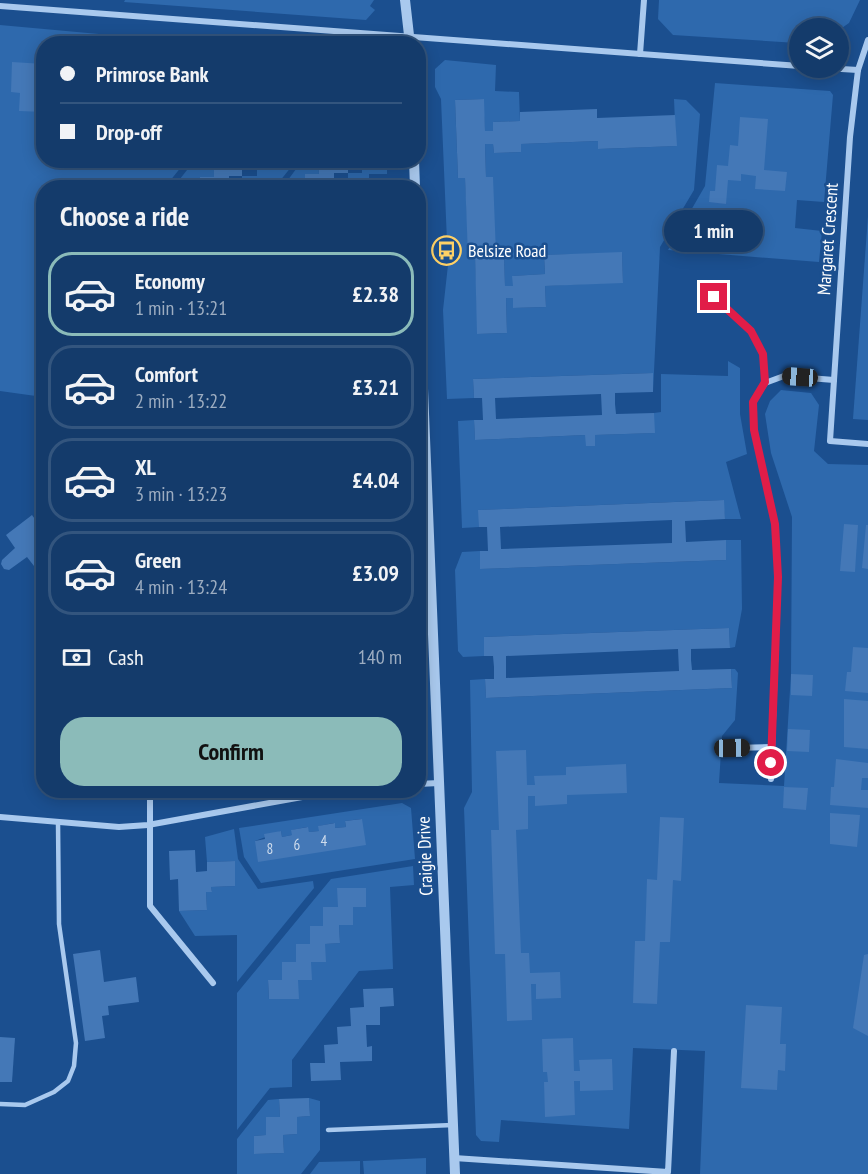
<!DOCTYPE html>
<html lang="en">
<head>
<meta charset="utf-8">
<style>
  :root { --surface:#143b6b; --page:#214673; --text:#f1f3f6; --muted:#9dadc1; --line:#33557e; --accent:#8bbbb9 }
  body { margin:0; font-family:"PT Sans Narrow",sans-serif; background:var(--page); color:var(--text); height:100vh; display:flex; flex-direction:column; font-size:22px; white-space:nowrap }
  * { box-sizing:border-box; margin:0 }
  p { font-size:20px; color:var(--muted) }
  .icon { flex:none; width:33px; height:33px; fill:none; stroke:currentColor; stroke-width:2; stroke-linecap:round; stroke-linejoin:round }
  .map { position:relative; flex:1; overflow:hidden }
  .sheet { position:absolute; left:36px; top:180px; width:390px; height:618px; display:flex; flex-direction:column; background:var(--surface); border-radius:24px; box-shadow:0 3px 15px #0003,0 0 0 2px var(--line) }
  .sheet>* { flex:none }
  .hud { position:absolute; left:36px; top:36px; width:390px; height:132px; border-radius:24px; box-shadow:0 3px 15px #0003,0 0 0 2px var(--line); display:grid; align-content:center; height:132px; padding:0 24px; background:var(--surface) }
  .buttons { position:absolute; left:789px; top:18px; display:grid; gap:12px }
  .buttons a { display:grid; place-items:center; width:60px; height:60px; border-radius:50%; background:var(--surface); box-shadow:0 3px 15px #0003,0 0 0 2px var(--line); font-size:30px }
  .end { position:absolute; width:27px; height:27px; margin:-14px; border:8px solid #e11d48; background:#fff; box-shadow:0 0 0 3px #fff }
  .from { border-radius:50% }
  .bubble { position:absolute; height:42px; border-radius:21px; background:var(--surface); box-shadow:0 3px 15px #0003,0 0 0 2px var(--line); font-size:20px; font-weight:800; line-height:42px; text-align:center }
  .car { position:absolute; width:18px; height:36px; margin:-18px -9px; border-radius:8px; box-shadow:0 0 4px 2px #0007; background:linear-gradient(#222 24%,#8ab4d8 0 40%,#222 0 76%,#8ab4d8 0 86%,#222 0) }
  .hud b { display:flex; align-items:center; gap:21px; height:57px; font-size:22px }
  .hud b+b { border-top:2px solid var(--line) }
  .hud i { width:15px; height:15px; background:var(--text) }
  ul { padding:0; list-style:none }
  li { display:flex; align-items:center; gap:18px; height:84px; margin:0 12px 9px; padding:0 12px; border:3px solid var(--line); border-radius:24px }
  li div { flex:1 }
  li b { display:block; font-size:22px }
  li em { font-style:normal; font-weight:800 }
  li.on { border-color:var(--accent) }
  li>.icon { width:54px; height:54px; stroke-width:1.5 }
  h2 { padding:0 24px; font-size:27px; line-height:72px }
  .pay { display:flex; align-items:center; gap:15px; height:66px; padding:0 24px; font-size:22px }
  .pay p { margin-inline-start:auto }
  .primary-button { display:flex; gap:12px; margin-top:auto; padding:12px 24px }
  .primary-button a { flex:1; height:69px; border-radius:24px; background:var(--accent); color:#111; font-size:24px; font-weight:800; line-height:69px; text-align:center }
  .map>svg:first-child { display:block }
  .green { fill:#2e69ad; fill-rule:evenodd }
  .building { fill:#4478b7; fill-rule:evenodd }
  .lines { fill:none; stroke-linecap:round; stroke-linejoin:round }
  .service { stroke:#a9c9ee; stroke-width:4.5 }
  .minor { stroke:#a9c9ee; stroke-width:6 }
  .tertiary { stroke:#a9c9ee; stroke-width:10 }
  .route { stroke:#e11d48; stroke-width:8 }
  .labels { text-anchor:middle; stroke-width:5; stroke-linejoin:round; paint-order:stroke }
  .number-label { font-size:15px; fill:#d0dded }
  .street-label { font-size:18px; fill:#fff; stroke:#1b4f8f }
  .poi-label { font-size:18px; fill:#fff; stroke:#1b4f8f; text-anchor:start }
</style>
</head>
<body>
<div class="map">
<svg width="868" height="1174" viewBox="0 0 868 1174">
  <rect width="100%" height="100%" fill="#1b4f8f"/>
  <!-- green -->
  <g class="green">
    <path d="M125 0H374L370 6 375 10 366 20 124 2Z"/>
    <path d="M659 0H860L849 23 839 30 800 28 799 43H797L673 35 658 19Z"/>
    <path d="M0 25 132 37 131 43 44 44V160L186 161 165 187 44 188 43 397 0 391Z"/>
    <path d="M445 60 496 65 495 91 519 92 520 121 493 122V131H485L483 99 455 100 458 178H465L469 256 475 255 478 334 507 333 506 298H513L514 308 546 307 545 286 623 282 622 253 544 255 545 274 513 276V286H505L504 254H496L486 177 485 144H493L494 153 521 152V144L598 141 599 149 676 146 674 99 686 100 700 114 694 190 660 247 653 392 652 373 473 379 474 398 447 399 443 310 448 265 441 99 435 87V69Z"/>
    <path d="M715 83 830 91 833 95 824 202 797 200 795 228 822 231 819 262 668 250 705 186Z"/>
    <path d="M194 161H214V177H200V187L173 188Z"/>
    <path d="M257 161V160L296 161 275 187H242V176H257Z"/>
    <path d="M302 161H318L319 174H305V187L282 188Z"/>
    <path d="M362 161H387V174H369V187H348V173H362Z"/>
    <path d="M868 216V420L853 419Z"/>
    <path d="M728 361 740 368V414L747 454 726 462 741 519H725L723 500 479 510V527L462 528 458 421 474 420 475 440 585 435 595 446V435L654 433V413L661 412V374L728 376Z"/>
    <path d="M781 390 811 393 819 405 814 451 828 464 868 465V1174H700L705 1051 633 1048 629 1129 501 1120 499 1142 481 1141 476 1135 464 808 472 792 470 680 485 679 486 698 732 688 731 669H735L738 673 735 720 722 736 719 783 784 786 791 674 792 517 771 453 765 414 770 401Z"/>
    <path d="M726 540H741L742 609 735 647 730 648 729 628 484 637V656L463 657 458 651 455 570 462 552 480 551 481 569 726 560Z"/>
    <path d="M402 803 411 808 415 859 261 883 244 857 239 828ZM361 819 365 845 255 841 281 831 282 837 292 835V830L307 827 309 832 319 831V826L334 823 335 828 346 827 345 821Z"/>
    <path d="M234 829 238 859 258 889 313 881 314 888 237 982V935L195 936 179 911 207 910 206 892H212L211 887 235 886V861L207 862 205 837Z"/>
    <path d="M413 866 414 885 390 887 393 969 359 971 292 1060V1087L270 1088 237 1130V993L331 879ZM338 888H366V907H353V925H339L340 943 325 944V961L311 962V979L298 980V999H269L268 981 282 980V962H296V944H310V926H323V908L338 907Z"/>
    <path d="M309 1098 320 1101V1150L301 1174H237V1139L268 1100 279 1099 280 1117 266 1118V1135L254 1136 255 1154 284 1153 283 1135 297 1134V1117L310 1116Z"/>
    <path d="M426 1158V1174H364L363 1161Z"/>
    <path d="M360 1161V1174H310L319 1162Z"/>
  </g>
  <!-- building -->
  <g class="building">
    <path d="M12 62 44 64V112L19 111 20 93 11 92Z"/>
    <path d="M484 99 485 131H493V122L520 121V112L597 109V118L675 115 677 146 598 149V141L521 144V152L494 153 493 144H485L486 177H493L496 254H504L505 286H513L512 276 545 274 544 255 622 252 623 283 545 286 546 307 513 308V298H506L507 333 477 334 475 255 468 256 465 178H458L455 100Z"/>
    <path d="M740 117 768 119 764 170 787 172 785 191 755 189 756 176 741 174V181L728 180 726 204 709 202 710 191H715L717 165 728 166 730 145 738 146Z"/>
    <path d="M214 160H242V176H229V188H200V177H214Z"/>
    <path d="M318 160H348V173H334V188H305V174H319Z"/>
    <path d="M653 373V392L615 393V404L616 414 654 413 655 433 595 435V446H586L585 435 475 440 474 420H483L482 398H474L473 379ZM601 394 602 415 496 419 495 398Z"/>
    <path d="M724 500 725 519 685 521 686 542 726 540V560L480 569V551H488L487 527H479L478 510ZM672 520V543L501 549 500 527Z"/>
    <path d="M32 515 42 529 38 532 44 539V559L34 566 27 557 9 570 4 569 1 564 2 560 15 548 6 535Z"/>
    <path d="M844 524 858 525 855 572 840 571Z"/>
    <path d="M866 525H868V569L862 568Z"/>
    <path d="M729 628 730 648 691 649V660L692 670 731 669 732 688 486 698 485 679H494V667L493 656H484V637ZM678 649 679 671 506 678V656Z"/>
    <path d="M853 647 868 648V693L845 691 847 672H851Z"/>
    <path d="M791 674 813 675 812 696 791 695Z"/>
    <path d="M844 699 868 701V749L844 747Z"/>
    <path d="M788 729 810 730 809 752 787 751Z"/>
    <path d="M526 750 527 785H535L534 776 566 775V767L626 764 627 793 567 795V804L535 806V796H528V829L516 830 521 953H529L530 973 560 972 561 998 536 999V984H531L532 1020 507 1021 505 954H495L491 830H499L496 751Z"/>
    <path d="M836 759 868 763V778H862L861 790H868V808L830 805 831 787H834Z"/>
    <path d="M784 787 808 788 806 810 783 808Z"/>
    <path d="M830 813 860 815 857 847 830 844Z"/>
    <path d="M660 817 684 818 681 881 673 880 670 942H660L657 1004 633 1003 635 941H645L647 879 657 880Z"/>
    <path d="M362 819 366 845 258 862 255 841 265 839 264 834 281 831 282 837 292 835 291 830 308 827 309 832 319 831 318 826 335 823V828L346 827 345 821Z"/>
    <path d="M195 850 196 872 207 871V862L235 861V886L211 887 212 892H206L207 910 179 911 178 879 170 880 169 851Z"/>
    <path d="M337 888H366V907H353V925H339L340 943 325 944 326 962H311L312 980H298L299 999H269L268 980H282V962H296V944H310V926H323V907H338Z"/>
    <path d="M100 950 104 982 136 977 139 1002 108 1006 109 1015 102 1016 105 1038 85 1041 73 954Z"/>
    <path d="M868 954V1036L853 1028 864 955Z"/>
    <path d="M393 988 394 1006 380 1007V1025H366L367 1047 372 1046V1061L340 1062 341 1080 311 1081 310 1063H325L324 1045 338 1044 337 1027 351 1026 350 1008 364 1007 363 989Z"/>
    <path d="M746 1005 782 1007 780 1044H786L785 1071 778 1070 777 1090 741 1088Z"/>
    <path d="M0 1037 15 1038 12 1082H0Z"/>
    <path d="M573 1038 574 1071H580L579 1060 612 1059 613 1090 580 1091V1081H574L575 1115 545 1117 544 1082H548L547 1072H543L542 1039Z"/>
    <path d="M309 1098 310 1116 297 1117V1134L283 1135 284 1153 254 1154V1136L266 1135V1117H280L279 1099Z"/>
  </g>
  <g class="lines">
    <!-- service -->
    <g class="service">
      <path d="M713 297 751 331 763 354 765 383"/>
      <path d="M0 1104 25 1105 54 1092 68 1081 74 1066 76 1043 59 924 58 822"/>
      <path d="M328 1130 453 1125"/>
    </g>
    <!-- minor -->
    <g class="minor">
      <path d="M0 6 800 66"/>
      <path d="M868 40 858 70 850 137 830 441 868 444"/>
      <path d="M640 54 644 0"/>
      <path d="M825 68 858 70"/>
      <path d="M732 748 771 747"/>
      <path d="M771 779 778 577 775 524 754 430 753 402 765 383 784 376 834 380"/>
      <path d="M418 784 439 783"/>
      <path d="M150 790V906L213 983"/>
      <path d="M0 817 119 827 148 825 341 790"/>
      <path d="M454 1158 668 1172 674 1051"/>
    </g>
    <!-- tertiary -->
    <g class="tertiary">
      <path d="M405 0 410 44"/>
      <path d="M414 160 415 188"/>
      <path d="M418 266 455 1174"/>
    </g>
  </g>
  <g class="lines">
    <!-- route -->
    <path class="route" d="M714 297 751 331 763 354 765 382 753 402 754 430 775 524 778 577 771 763"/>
  </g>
  <!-- icons -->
  <defs>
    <symbol id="bus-ring" viewBox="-11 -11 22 22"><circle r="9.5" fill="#1b4f8f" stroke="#ffd166" stroke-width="1.5"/><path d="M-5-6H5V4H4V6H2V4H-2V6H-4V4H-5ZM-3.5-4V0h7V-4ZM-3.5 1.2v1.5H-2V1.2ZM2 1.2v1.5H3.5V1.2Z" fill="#ffd166"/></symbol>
  </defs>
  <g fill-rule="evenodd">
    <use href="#bus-ring" x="430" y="234" width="33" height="33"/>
  </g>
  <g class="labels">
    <!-- number labels -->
    <g class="number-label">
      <text x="324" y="846">4</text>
      <text x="297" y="850">6</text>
      <text x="270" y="854">8</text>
    </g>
    <!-- street labels -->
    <g class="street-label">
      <text transform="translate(828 239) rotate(-86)" y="6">Margaret Crescent</text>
      <text transform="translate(425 856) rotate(-92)" y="6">Craigie Drive</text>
    </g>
    <!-- poi labels -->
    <g class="poi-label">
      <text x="468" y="257">Belsize Road</text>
    </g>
  </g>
</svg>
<div class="buttons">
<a><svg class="icon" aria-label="layers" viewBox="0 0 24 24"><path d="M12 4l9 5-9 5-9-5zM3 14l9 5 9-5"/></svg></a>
</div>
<i class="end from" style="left:771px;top:763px"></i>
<i class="end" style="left:714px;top:297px"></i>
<div class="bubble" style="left:664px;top:210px;width:99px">1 min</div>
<i class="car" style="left:800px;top:377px;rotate:274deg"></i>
<i class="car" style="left:732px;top:748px;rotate:89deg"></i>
<div class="hud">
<b><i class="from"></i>Primrose Bank</b>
<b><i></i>Drop-off</b>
</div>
<section class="sheet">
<h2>Choose a ride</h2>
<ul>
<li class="on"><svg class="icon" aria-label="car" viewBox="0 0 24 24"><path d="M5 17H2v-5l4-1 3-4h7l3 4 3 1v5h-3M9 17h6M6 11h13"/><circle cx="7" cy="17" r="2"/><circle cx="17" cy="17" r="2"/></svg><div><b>Economy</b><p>1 min · 13:21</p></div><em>£2.38</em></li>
<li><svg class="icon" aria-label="car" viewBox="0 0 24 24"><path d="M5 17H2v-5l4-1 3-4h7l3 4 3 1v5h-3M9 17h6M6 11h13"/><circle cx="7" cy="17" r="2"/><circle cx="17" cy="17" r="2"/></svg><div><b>Comfort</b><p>2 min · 13:22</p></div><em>£3.21</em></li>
<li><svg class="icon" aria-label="car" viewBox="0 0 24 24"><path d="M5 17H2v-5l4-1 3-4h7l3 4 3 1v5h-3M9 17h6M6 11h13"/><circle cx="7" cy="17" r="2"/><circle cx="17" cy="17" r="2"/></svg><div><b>XL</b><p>3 min · 13:23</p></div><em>£4.04</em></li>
<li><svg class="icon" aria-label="car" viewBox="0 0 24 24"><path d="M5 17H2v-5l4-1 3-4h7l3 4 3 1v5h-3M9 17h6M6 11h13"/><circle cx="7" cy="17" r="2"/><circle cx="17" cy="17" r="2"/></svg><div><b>Green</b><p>4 min · 13:24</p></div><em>£3.09</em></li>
</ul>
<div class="pay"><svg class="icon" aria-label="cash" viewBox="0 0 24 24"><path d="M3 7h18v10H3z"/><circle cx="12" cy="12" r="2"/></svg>Cash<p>140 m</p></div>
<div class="primary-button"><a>Confirm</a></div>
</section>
</div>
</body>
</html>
